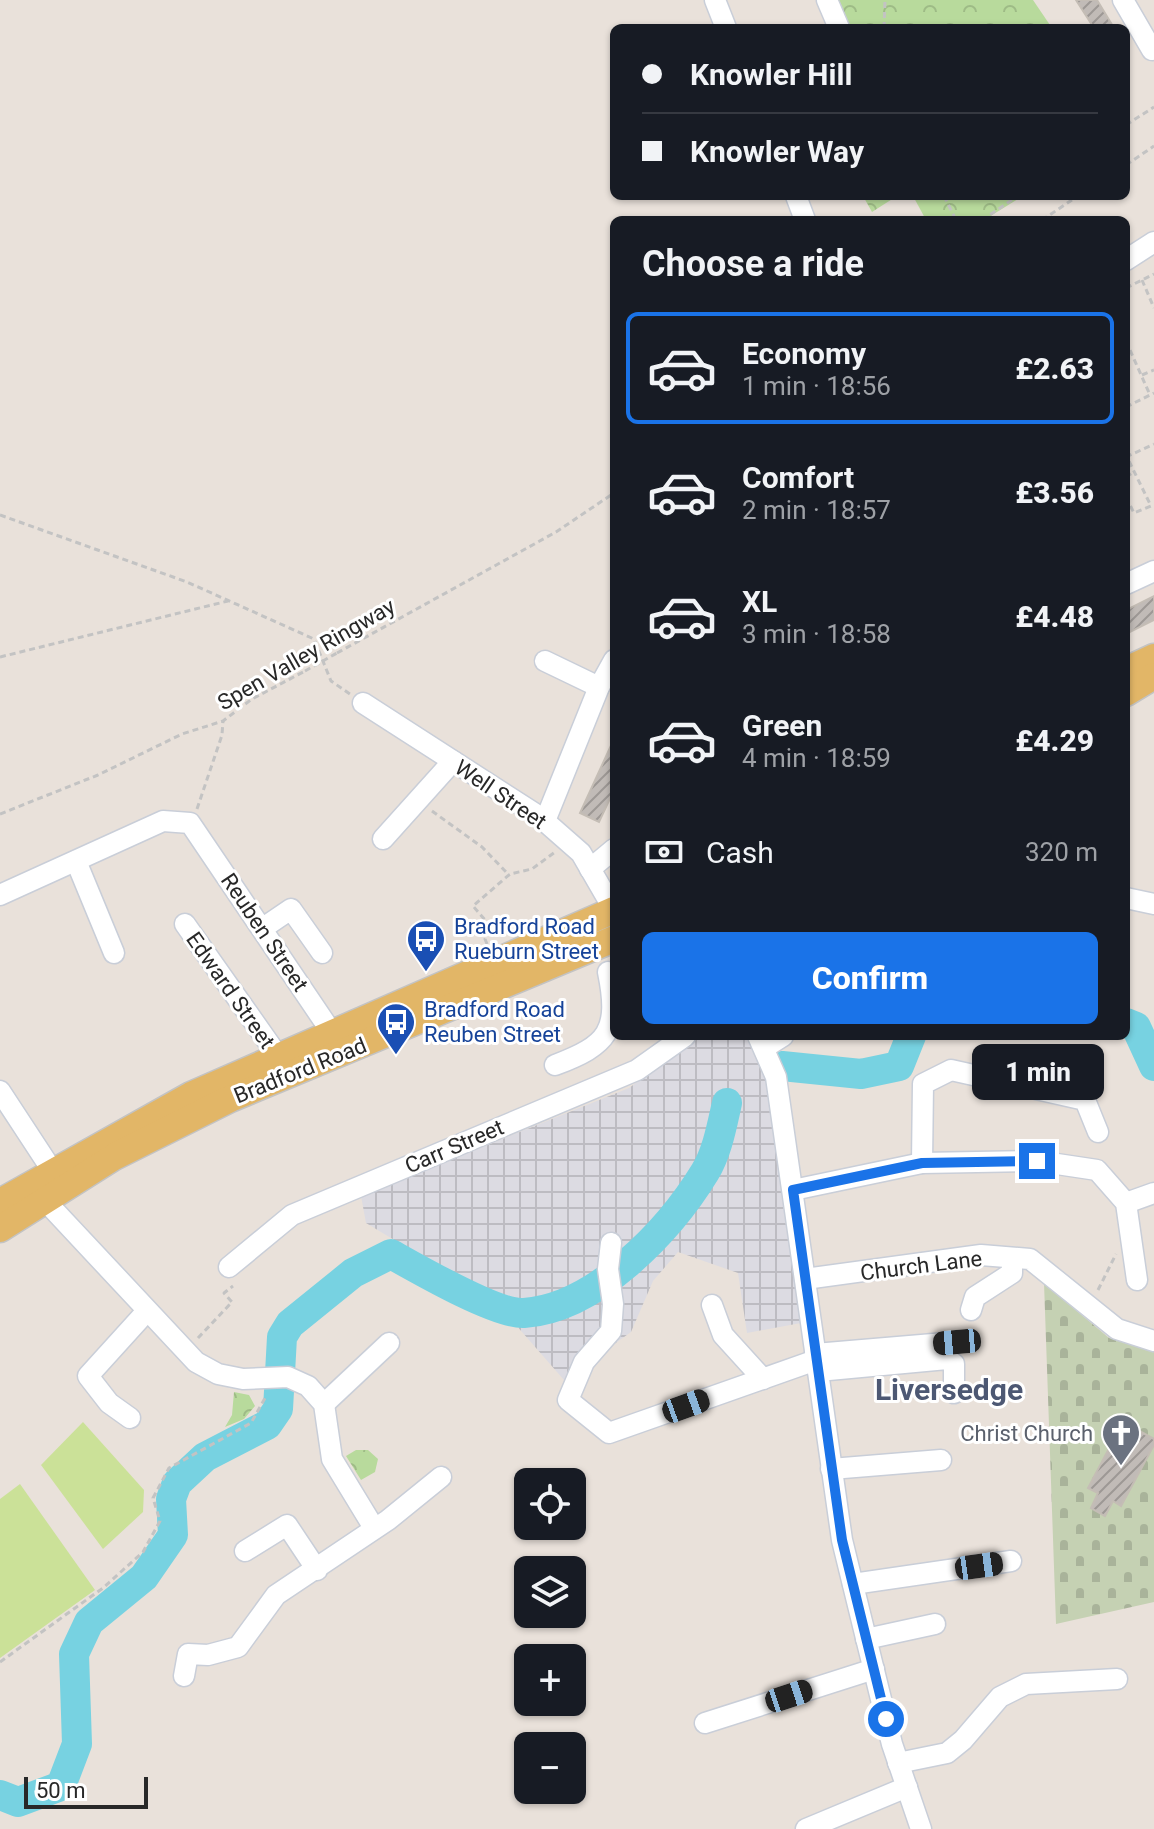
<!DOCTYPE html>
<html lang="en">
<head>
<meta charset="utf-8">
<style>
  :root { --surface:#171b24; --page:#242831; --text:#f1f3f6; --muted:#9ea1a6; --line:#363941; --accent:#1a73e8 }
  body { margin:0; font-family:Roboto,sans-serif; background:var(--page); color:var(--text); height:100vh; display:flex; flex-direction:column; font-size:30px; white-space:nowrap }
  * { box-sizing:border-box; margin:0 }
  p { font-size:26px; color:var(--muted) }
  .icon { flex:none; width:44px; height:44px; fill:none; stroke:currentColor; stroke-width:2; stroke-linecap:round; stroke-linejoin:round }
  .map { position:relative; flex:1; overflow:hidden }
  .sheet { position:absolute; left:610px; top:216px; width:520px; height:824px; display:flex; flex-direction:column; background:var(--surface); border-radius:12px; box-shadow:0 2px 6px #0004 }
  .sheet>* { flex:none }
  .guide { position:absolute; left:610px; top:24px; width:520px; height:176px; border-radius:12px; box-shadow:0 2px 6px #0004; display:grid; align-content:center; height:176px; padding:0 32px; background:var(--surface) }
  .controls { position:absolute; left:514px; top:1468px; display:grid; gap:16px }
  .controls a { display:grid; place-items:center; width:72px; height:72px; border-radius:12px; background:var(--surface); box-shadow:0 2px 6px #0004; font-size:40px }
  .scale { position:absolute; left:24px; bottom:20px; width:124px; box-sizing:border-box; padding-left:8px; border:4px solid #282828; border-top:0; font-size:22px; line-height:28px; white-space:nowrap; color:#282828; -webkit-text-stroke:6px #fff; paint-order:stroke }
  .end { position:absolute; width:36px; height:36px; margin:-18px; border:10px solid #1a73e8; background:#fff; box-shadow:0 0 0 4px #fff }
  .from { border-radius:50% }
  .bubble { position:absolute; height:56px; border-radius:12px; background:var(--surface); box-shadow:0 2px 6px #0004; font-size:26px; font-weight:800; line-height:56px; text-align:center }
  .car { position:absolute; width:24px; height:48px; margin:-24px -12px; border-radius:10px; box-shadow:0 0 6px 2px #0007; background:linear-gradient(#222 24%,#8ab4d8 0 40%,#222 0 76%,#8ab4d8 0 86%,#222 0) }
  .guide b { display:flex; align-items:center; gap:28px; height:76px; font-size:30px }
  .guide b+b { border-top:2px solid var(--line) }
  .guide i { width:20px; height:20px; background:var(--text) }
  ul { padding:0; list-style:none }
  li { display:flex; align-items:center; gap:24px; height:112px; margin:0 16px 12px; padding:0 16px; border:4px solid transparent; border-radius:12px }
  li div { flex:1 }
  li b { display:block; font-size:30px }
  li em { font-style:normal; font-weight:800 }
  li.on { border-color:var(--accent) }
  li>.icon { width:72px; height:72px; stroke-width:1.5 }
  h2 { padding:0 32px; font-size:36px; line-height:96px }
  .pay { display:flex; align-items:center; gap:20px; height:88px; padding:0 32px; font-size:30px }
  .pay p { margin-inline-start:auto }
  .primary-button { display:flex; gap:16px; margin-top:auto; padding:16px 32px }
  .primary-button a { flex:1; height:92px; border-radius:12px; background:var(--accent); color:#fff; font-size:32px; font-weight:800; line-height:92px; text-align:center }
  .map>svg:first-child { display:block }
  .industrial { fill:url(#industrial-grid) }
  .cemetery { fill:url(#cemetery-stones) }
  .park { fill:url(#park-crowns) }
  .pitch { fill:#cbe198 }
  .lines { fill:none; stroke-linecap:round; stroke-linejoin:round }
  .river { stroke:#77d2e1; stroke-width:30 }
  .building { fill:url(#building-hatch); stroke:#c4bdb5; stroke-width:2 }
  .minor-casing { stroke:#c9ced8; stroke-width:23 }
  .major-casing { stroke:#c3c3c3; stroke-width:29 }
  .path { stroke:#c3c3c3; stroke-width:3; stroke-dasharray:6 4; stroke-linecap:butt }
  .minor { stroke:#fff; stroke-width:20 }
  .major { stroke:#e2b667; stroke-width:26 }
  .path-bridge { stroke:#c3c3c3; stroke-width:3; stroke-dasharray:6 4; stroke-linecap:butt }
  .route { stroke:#1a73e8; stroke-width:10 }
  .labels { text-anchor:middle; stroke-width:6; stroke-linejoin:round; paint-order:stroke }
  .street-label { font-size:22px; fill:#282828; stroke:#fff }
  .transit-label { font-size:22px; fill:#164399; stroke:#fff; text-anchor:start }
  .worship-label { font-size:22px; fill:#5b616d; stroke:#fff; text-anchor:end }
  .district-label { font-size:30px; font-weight:bold; fill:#4d5873; stroke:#fff }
</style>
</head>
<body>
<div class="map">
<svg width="1154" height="1829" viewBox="0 0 1154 1829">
  <defs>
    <pattern id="industrial-grid" width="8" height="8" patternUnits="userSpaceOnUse" patternTransform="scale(2)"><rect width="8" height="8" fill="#dcdbe2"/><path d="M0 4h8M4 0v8" fill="none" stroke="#bdbcc2"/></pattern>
    <pattern id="cemetery-stones" width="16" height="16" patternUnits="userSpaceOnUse" patternTransform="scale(2)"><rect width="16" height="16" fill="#c5d1b3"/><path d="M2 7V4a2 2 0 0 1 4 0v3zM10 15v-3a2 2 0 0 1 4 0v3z" fill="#a9b39a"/></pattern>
    <pattern id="park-crowns" width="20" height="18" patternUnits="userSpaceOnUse" patternTransform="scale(2)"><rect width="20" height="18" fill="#b8da9c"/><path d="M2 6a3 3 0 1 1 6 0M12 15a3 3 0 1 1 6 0" fill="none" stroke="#9ebb86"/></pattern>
    <pattern id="building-hatch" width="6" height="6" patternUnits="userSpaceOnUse" patternTransform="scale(2)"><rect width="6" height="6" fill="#c1bbb7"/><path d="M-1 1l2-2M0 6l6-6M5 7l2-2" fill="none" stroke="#9d9895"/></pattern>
  </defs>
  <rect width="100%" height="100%" fill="#e9e1da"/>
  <!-- industrial -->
  <path class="industrial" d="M700 1036H747L771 1089 781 1192 801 1323 747 1333 738 1273 678 1252 653 1281 631 1332 564 1380 515 1324 479 1291 366 1223 361 1196 629 1088Z"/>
  <!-- cemetery -->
  <path class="cemetery" d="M1044 1283 1109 1338 1154 1349V1602L1056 1624Z"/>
  <!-- park -->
  <g class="park">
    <path d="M833 0H1033L1052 28H844Z"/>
    <path d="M863 196H897L872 212Z"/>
    <path d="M913 196H1023L984 220H926Z"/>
    <path d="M234 1392 249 1395 255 1406 244 1419 225 1427 232 1415Z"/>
    <path d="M356 1450H368L378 1459 375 1472 361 1480 346 1456Z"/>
  </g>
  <!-- pitch -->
  <g class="pitch">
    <path d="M83 1422 144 1490 143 1512 103 1549 41 1465Z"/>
    <path d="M20 1484 95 1590 0 1658V1499Z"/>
  </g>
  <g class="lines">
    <!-- river -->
    <g class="river">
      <path d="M1126 1023 1136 1027 1154 1066"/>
      <path d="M782 1066 861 1074 899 1066 911 1036"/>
      <path d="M0 1795 18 1802 61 1786 77 1744 74 1654 89 1622 144 1577 173 1535 171 1499 177 1483 205 1457 267 1425 278 1409 282 1337 290 1324 353 1273 391 1254C416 1268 497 1315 524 1313 596 1308 669 1231 705 1172 717 1153 722 1125 727 1103"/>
    </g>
  </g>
  <!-- building -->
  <g class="building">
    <path d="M1076 0H1097L1114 28H1094Z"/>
    <path d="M1154 596V620L1126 634V610Z"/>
    <path d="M614 739V790L599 822 580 813Z"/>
    <path d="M1123 1422 1154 1439V1445L1121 1506 1113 1501 1105 1516 1091 1508 1098 1493 1088 1488Z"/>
  </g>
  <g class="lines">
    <defs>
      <g id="minor">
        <path d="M715 0 726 28"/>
        <path d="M827 0 839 28"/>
        <path d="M1123 0 1152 50"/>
        <path d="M796 196 805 220"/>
        <path d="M1126 260 1154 242"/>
        <path d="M1126 584 1154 571"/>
        <path d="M545 661 599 687"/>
        <path d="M363 703 540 817 581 853 614 910"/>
        <path d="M545 821 599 687 614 660"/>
        <path d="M383 839 453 761"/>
        <path d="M76 861 114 953"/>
        <path d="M590 869 614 849"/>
        <path d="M0 895 163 821 190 823 332 1033"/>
        <path d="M1126 898 1154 904"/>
        <path d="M185 924 278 1056"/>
        <path d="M263 928 291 909 322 953"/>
        <path d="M758 1036 776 1077 842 1540 892 1744 921 1829"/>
        <path d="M764 1048 783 1036"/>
        <path d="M555 1065C608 1045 620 1031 608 972"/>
        <path d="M0 1091 59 1181"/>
        <path d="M922 1163 923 1084 951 1070 1085 1100 1098 1132"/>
        <path d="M793 1190 922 1163 1037 1161 1097 1170 1126 1203 1137 1280"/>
        <path d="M37 1192 196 1362 218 1374 243 1379 288 1377 308 1386 324 1404 332 1459 374 1528"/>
        <path d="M1126 1203 1154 1193"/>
        <path d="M611 1243 608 1269 613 1304 611 1331 584 1362 568 1400 609 1433 816 1360"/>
        <path d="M229 1267 292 1215 637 1070 685 1036"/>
        <path d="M805 1279 981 1255 1030 1259 1117 1329 1154 1341"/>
        <path d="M712 1305 723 1335 763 1379"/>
        <path d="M971 1310 975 1297 1012 1273V1258"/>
        <path d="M815 1354 957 1342"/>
        <path d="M818 1371 947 1359 954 1364V1393"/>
        <path d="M324 1404 389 1343"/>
        <path d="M130 1418 109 1403 88 1376 146 1312"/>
        <path d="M831 1469 941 1460"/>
        <path d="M245 1551 287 1525 317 1570"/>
        <path d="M853 1584 1011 1561"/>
        <path d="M866 1639 935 1624"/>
        <path d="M184 1676 188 1654 208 1655 238 1647 276 1595 388 1520 441 1477"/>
        <path d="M705 1723 874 1669"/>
        <path d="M898 1763 947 1753 963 1740 1000 1697 1026 1684 1117 1679"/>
        <path d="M806 1829 907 1787"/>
      </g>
      <g id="major">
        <path d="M1126 670 1154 657"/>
        <path d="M1126 693 1154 676"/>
        <path d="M0 1202 191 1095 614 910"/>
        <path d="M0 1229 114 1157 230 1099 614 939"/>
      </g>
    </defs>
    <!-- minor casing -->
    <use href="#minor" class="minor-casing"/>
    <!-- major casing -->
    <use href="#major" class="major-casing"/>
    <!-- path -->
    <g class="path">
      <path d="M884 28 885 0"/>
      <path d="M1126 125 1154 107"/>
      <path d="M1126 165 1154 146"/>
      <path d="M944 196 956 220"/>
      <path d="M982 220 1018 196"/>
      <path d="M1042 220 1078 196"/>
      <path d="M1142 280 1154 308"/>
      <path d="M1126 288 1154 274"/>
      <path d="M1126 341 1150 395"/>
      <path d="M1142 375 1154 370"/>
      <path d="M1126 407 1154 393"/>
      <path d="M1126 457 1154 444"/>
      <path d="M1126 477 1134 472"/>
      <path d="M1126 497 1134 513 1151 506 1127 457"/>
      <path d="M0 515 187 582 314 639 331 681 350 694"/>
      <path d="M337 653 556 532 614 493"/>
      <path d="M0 657 228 601"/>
      <path d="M197 809 222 735 223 721"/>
      <path d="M432 811 482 847 509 875"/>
      <path d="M0 814 98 775 182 734 223 721 252 699 305 671"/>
      <path d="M487 944 485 939 492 928 473 906 510 874 532 869 555 852"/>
      <path d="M1098 1290 1116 1254"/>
      <path d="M198 1338 232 1302 224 1293 233 1286"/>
      <path d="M0 1662 103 1588 143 1552 160 1521 153 1498 169 1468 251 1423 265 1398"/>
    </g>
    <!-- minor -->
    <use href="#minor" class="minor"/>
    <!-- major -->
    <use href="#major" class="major"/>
    <!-- path-bridge -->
    <path class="path-bridge" d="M305 671 337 653"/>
  </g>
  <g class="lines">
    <!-- route -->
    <path class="route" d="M886 1719 842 1540 793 1190 922 1163 1037 1161"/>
  </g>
  <!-- icons -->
  <defs>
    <symbol id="bus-pin" viewBox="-11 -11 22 30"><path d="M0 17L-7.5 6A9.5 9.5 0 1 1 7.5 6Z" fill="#1a4fb4" stroke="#fff"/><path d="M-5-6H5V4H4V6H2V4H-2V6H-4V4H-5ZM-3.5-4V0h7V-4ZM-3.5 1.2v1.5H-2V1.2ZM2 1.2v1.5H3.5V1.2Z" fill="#fff"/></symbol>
    <symbol id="church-pin" viewBox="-11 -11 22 30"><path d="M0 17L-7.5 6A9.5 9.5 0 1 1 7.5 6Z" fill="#6b7280" stroke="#fff"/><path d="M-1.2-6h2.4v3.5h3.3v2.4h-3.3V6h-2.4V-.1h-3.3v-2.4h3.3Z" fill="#fff"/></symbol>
  </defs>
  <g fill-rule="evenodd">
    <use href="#bus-pin" x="404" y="917" width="44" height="60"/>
    <use href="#bus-pin" x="374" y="1000" width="44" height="60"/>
    <use href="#church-pin" x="1099" y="1411" width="44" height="60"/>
  </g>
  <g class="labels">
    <!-- street labels -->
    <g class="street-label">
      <text transform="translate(306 654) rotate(-30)" y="8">Spen Valley Ringway</text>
      <text transform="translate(501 794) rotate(34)" y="8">Well Street</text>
      <text transform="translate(265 932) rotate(56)" y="8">Reuben Street</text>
      <text transform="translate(231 990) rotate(55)" y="8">Edward Street</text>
      <text transform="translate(300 1070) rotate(-22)" y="8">Bradford Road</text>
      <text transform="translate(454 1146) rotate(-23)" y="8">Carr Street</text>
      <text transform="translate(921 1265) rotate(-7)" y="8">Church Lane</text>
    </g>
    <!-- transit labels -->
    <g class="transit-label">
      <text x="454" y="934">Bradford Road<tspan x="454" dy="25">Rueburn Street</tspan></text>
      <text x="424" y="1017">Bradford Road<tspan x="424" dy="25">Reuben Street</tspan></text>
    </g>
    <!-- worship labels -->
    <g class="worship-label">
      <text x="1093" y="1441">Christ Church</text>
    </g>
    <!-- district labels -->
    <g class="district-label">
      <text x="949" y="1400">Liversedge</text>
    </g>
  </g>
</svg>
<div class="controls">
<a><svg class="icon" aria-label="locate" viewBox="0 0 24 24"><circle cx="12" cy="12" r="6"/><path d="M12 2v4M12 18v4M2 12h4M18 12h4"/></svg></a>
<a><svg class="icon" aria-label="layers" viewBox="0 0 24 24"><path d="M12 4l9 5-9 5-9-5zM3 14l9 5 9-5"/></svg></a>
<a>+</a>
<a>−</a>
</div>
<div class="scale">50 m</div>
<i class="end from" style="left:886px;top:1719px"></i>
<i class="end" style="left:1037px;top:1161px"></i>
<div class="bubble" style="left:972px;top:1044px;width:132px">1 min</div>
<i class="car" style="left:957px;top:1342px;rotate:265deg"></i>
<i class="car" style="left:686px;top:1406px;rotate:70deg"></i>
<i class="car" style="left:979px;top:1566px;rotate:82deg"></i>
<i class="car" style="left:789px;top:1696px;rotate:72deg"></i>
<div class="guide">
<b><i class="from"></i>Knowler Hill</b>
<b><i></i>Knowler Way</b>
</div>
<section class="sheet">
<h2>Choose a ride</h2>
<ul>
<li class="on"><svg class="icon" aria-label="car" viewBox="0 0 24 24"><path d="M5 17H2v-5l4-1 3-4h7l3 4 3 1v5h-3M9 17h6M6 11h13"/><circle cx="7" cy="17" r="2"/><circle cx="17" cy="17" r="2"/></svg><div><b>Economy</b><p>1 min · 18:56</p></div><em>£2.63</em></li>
<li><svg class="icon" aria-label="car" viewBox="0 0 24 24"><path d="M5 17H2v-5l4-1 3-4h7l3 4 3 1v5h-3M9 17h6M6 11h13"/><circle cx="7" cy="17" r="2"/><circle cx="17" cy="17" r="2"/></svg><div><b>Comfort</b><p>2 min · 18:57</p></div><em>£3.56</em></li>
<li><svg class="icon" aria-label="car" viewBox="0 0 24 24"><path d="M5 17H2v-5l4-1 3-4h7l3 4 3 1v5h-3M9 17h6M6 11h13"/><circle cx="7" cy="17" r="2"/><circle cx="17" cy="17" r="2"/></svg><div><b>XL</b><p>3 min · 18:58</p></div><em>£4.48</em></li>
<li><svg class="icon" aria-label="car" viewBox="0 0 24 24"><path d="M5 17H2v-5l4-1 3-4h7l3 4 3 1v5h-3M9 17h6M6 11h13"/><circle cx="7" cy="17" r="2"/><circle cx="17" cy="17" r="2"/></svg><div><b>Green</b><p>4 min · 18:59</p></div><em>£4.29</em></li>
</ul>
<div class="pay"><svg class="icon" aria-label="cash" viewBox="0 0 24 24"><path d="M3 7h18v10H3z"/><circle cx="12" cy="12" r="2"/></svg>Cash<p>320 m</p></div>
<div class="primary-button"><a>Confirm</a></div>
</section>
</div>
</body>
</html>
